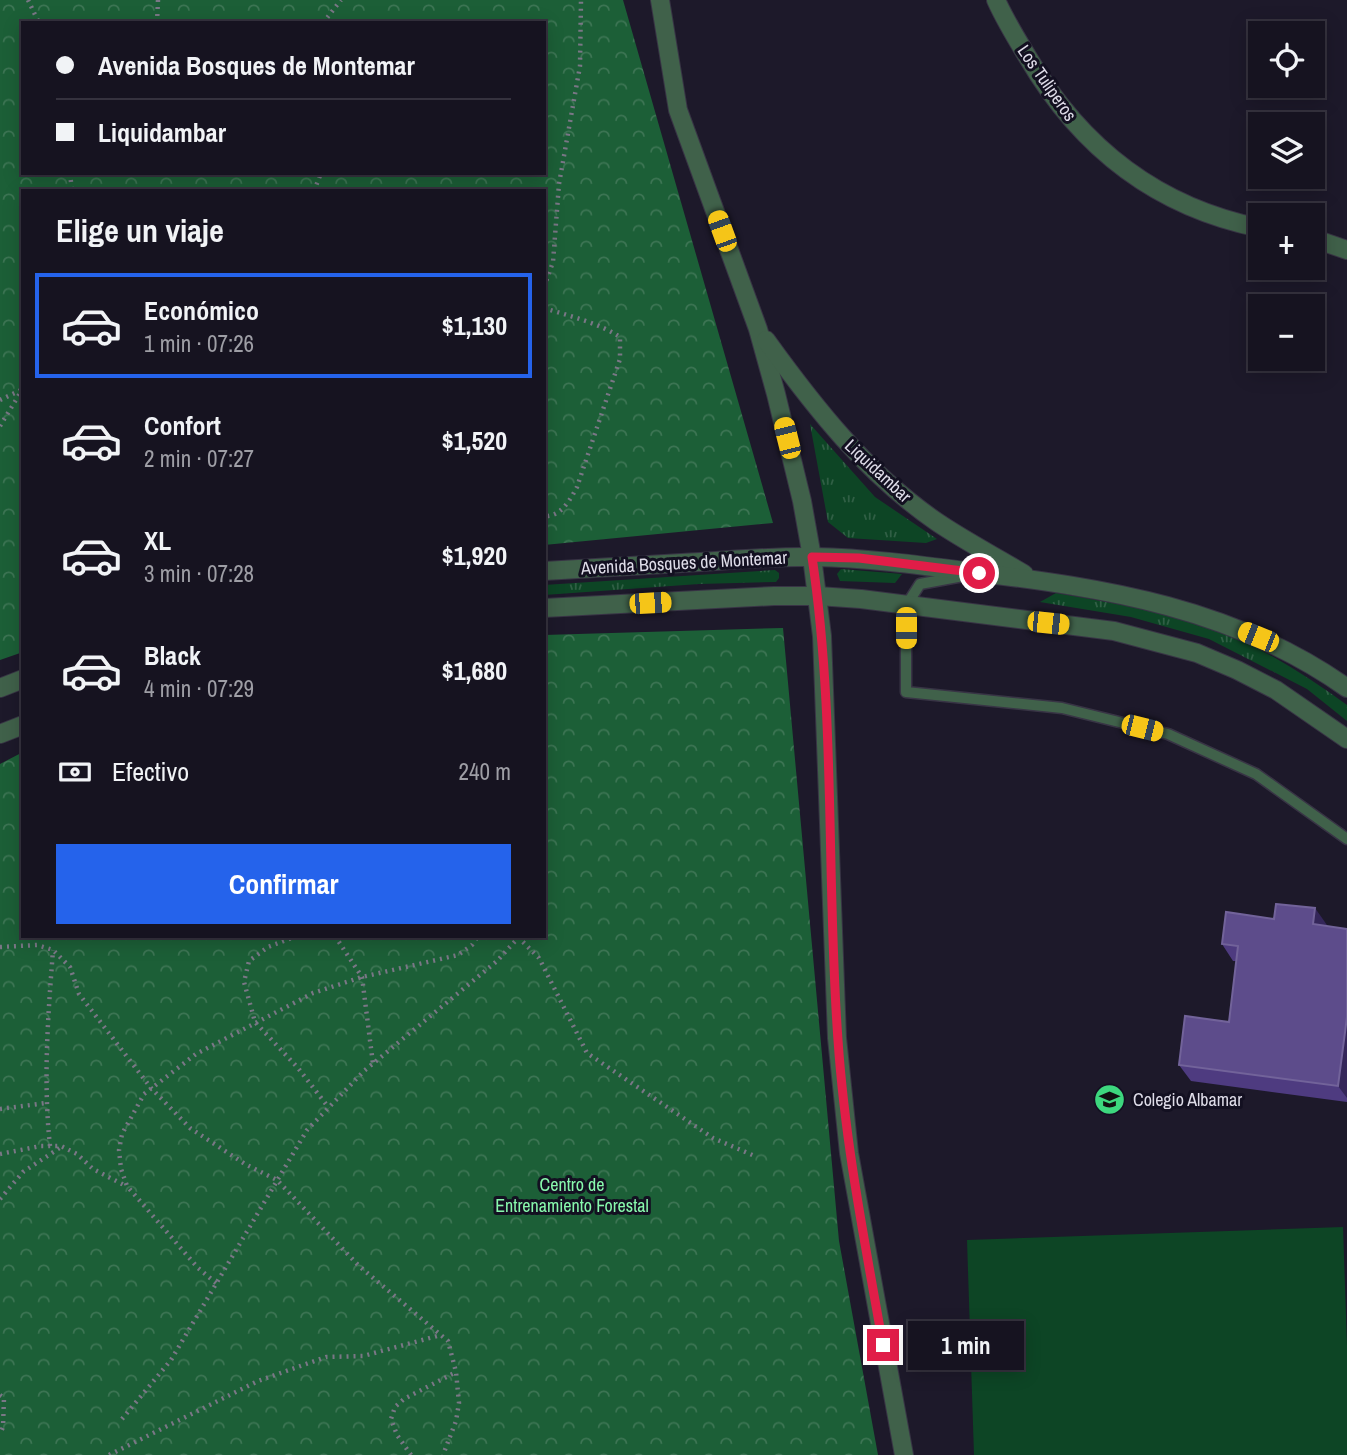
<!DOCTYPE html>
<html lang="es">
<head>
<meta charset="utf-8">
<style>
  :root { --surface:#161320; --page:#23202d; --text:#f1f3f6; --muted:#9e9ea5; --line:#35323e; --accent:#2563eb }
  body { margin:0; font-family:"Archivo Narrow",sans-serif; background:var(--page); color:var(--text); height:100vh; display:flex; flex-direction:column; font-size:26px; white-space:nowrap }
  * { box-sizing:border-box; margin:0 }
  p { font-size:23px; color:var(--muted) }
  .icon { flex:none; width:38px; height:38px; fill:none; stroke:currentColor; stroke-width:2; stroke-linecap:round; stroke-linejoin:round }
  .map { position:relative; flex:1; overflow:hidden }
  .panel { position:absolute; left:21px; top:189px; width:525px; height:749px; display:flex; flex-direction:column; background:var(--surface); border-radius:0px; box-shadow:0 4px 18px #0003,0 0 0 2px var(--line) }
  .panel>* { flex:none }
  .guide { position:absolute; left:21px; top:21px; width:525px; height:154px; border-radius:0px; box-shadow:0 4px 18px #0003,0 0 0 2px var(--line); display:grid; align-content:center; height:154px; padding:0 35px; background:var(--surface) }
  .tools { position:absolute; left:1248px; top:21px; display:grid; gap:14px }
  .tools a { display:grid; place-items:center; width:77px; height:77px; border-radius:0px; background:var(--surface); box-shadow:0 4px 18px #0003,0 0 0 2px var(--line); font-size:35px }
  .end { position:absolute; width:32px; height:32px; margin:-16px; border:9px solid #e11d48; background:#fff; box-shadow:0 0 0 4px #fff }
  .from { border-radius:50% }
  .bubble { position:absolute; height:49px; border-radius:0px; background:var(--surface); box-shadow:0 4px 18px #0003,0 0 0 2px var(--line); font-size:23px; font-weight:700; line-height:49px; text-align:center }
  .car { position:absolute; width:21px; height:42px; margin:-21px -10px; border-radius:9px; box-shadow:0 0 5px 2px #0007; background:linear-gradient(#f5c518 24%,#345 0 40%,#f5c518 0 76%,#345 0 86%,#f5c518 0) }
  .guide b { display:flex; align-items:center; gap:24px; height:66px; font-size:26px }
  .guide b+b { border-top:2px solid var(--line) }
  .guide i { width:18px; height:18px; background:var(--text) }
  ul { padding:0; list-style:none }
  li { display:flex; align-items:center; gap:21px; height:105px; margin:0 14px 10px; padding:0 21px; border:4px solid transparent; border-radius:0px }
  li div { flex:1 }
  li b { display:block; font-size:26px }
  li em { font-style:normal; font-weight:700 }
  li.current { border-color:var(--accent) }
  li>.icon { width:63px; height:63px; stroke-width:1.5 }
  h2 { padding:0 35px; font-size:32px; line-height:84px }
  .pay { display:flex; align-items:center; gap:18px; height:77px; padding:0 35px; font-size:26px }
  .pay p { margin-inline-start:auto }
  .button { display:flex; gap:14px; margin-top:auto; padding:14px 35px }
  .button a { flex:1; height:80px; border-radius:0px; background:var(--accent); color:#fff; font-size:28px; font-weight:700; line-height:80px; text-align:center }
  .map>svg:first-child { display:block }
  .grass { fill:url(#grass-tufts) }
  .forest { fill:url(#forest-crowns); fill-rule:evenodd }
  .pitch { fill:#0d4525 }
  .lines { fill:none; stroke-linecap:round; stroke-linejoin:round }
  .lane-casing { stroke:#383445; stroke-width:13 }
  .street-casing { stroke:#383445; stroke-width:20 }
  .path { stroke:#7a7786; stroke-width:4.5; stroke-dasharray:2 5; stroke-linecap:butt }
  .lane { stroke:#40614a; stroke-width:10 }
  .street { stroke:#40614a; stroke-width:18 }
  .wall { fill:#4e3b80 }
  .shaded-wall { fill:#342659 }
  .building { fill:#5d4c8b; stroke:#72639a; stroke-width:2 }
  .route { stroke:#e11d48; stroke-width:9 }
  .labels { text-anchor:middle; stroke-width:6; stroke-linejoin:round; paint-order:stroke }
  .street-label { font-size:18px; fill:#dedce8; stroke:#131021 }
  .poi-label { font-size:18px; fill:#dedce8; stroke:#131021; text-anchor:start }
  .park-label { font-size:18px; fill:#88f9ad; stroke:#131021 }
</style>
</head>
<body>
<div class="map">
<svg width="1347" height="1455" viewBox="0 0 1347 1455">
  <defs>
    <pattern id="grass-tufts" width="24" height="20" patternUnits="userSpaceOnUse" patternTransform="scale(1.75)"><rect width="24" height="20" fill="#0d4525"/><path d="M3 7l-1-3M5 7V3M7 7l1-3M15 17l-1-3M17 17v-4M19 17l1-3" fill="none" stroke="#305f45"/></pattern>
    <pattern id="forest-crowns" width="20" height="18" patternUnits="userSpaceOnUse" patternTransform="scale(1.75)"><rect width="20" height="18" fill="#1c5f37"/><path d="M2 6a3 3 0 1 1 6 0M12 15a3 3 0 1 1 6 0" fill="none" stroke="#3d7554"/></pattern>
  </defs>
  <rect width="100%" height="100%" fill="#1d192a"/>
  <!-- grass -->
  <g class="grass">
    <path d="M810 424 875 497 937 539 926 543 848 538 828 522Z"/>
    <path d="M841 569 902 574 895 583 840 581 837 574Z"/>
    <path d="M775 570 779 573V578L776 582 699 584 544 595V585Z"/>
    <path d="M1056 593C1107 602 1158 610 1207 626 1254 642 1307 676 1347 705V721L1307 689 1209 639 1131 617 1040 602Z"/>
  </g>
  <!-- forest -->
  <g class="forest">
    <path d="M0 0H623L773 523 544 545V191H23V652L0 660ZM23 23H544V173H23Z"/>
    <path d="M783 628 839 1241 878 1455H0V764L23 752V936H544V635Z"/>
  </g>
  <!-- pitch -->
  <path class="pitch" d="M1343 1227 1347 1345V1455H974L967 1240Z"/>
  <g class="lines">
    <defs>
      <path id="lane" d="M963 576 920 584 906 606V692L1062 708 1168 734 1256 774 1347 839"/>
      <g id="street">
        <path d="M660 0 678 110 758 329 776 394 802 501 812 557 822 636 837 1038 849 1153 904 1455"/>
        <path d="M996 0C1005 20 1016 38 1027 56 1080 147 1156 207 1260 228"/>
        <path d="M1312 238 1347 250"/>
        <path d="M766 340C815 408 867 474 937 522 965 541 996 557 1024 574"/>
        <path d="M544 571C590 568 636 566 682 563 726 561 770 556 814 557 867 558 919 565 972 572 1106 588 1234 608 1347 688"/>
        <path d="M544 608 774 596H818L861 599 1114 631 1197 653 1237 670 1276 690 1347 739"/>
        <path d="M0 688 23 679"/>
        <path d="M0 734 23 725"/>
      </g>
    </defs>
    <!-- lane casing -->
    <use href="#lane" class="lane-casing"/>
    <!-- street casing -->
    <use href="#street" class="street-casing"/>
    <!-- path -->
    <g class="path">
      <path d="M28 0 39 23"/>
      <path d="M157 23 158 0"/>
      <path d="M323 23 341 0"/>
      <path d="M70 173 72 191"/>
      <path d="M314 191 321 173"/>
      <path d="M544 287 553 262 559 184 580 66 581 0"/>
      <path d="M544 308C569 316 599 323 620 337V359L577 487C570 500 561 517 544 516"/>
      <path d="M0 400 21 390"/>
      <path d="M0 426 22 390"/>
      <path d="M297 936 268 947 249 961 244 982 255 1022 298 1068 329 1108"/>
      <path d="M335 936 362 977 373 1064"/>
      <path d="M518 937 539 958 587 1053 713 1138 757 1157"/>
      <path d="M0 947 37 945 53 950 70 967 79 994 151 1088 190 1128 245 1164 277 1180 359 1266 448 1341 456 1372 459 1403 456 1421 443 1455"/>
      <path d="M0 1109 46 1103"/>
      <path d="M50 1146C43 1081 48 1016 53 950"/>
      <path d="M0 1154 41 1146H61L77 1154 93 1169 126 1186"/>
      <path d="M0 1199 23 1172 61 1147"/>
      <path d="M216 1283 198 1268 127 1186 121 1169 119 1150 122 1134 144 1094 196 1054 313 993 362 977 458 955 472 945 478 936"/>
      <path d="M0 1395 4 1398 3 1427 0 1434"/>
      <path d="M122 1419 171 1360 307 1130 364 1071 497 961 518 938"/>
      <path d="M109 1455 258 1381 326 1357 363 1356 441 1335"/>
      <path d="M411 1455 397 1435 391 1419 395 1407 404 1399 456 1372"/>
    </g>
    <!-- lane -->
    <use href="#lane" class="lane"/>
    <!-- street -->
    <use href="#street" class="street"/>
  </g>
  <!-- wall -->
  <path class="wall" d="M1327 925V926L1347 929V1102L1191 1081 1179 1065 1229 1022 1236 961H1233L1222 944Z"/>
  <!-- shaded-wall -->
  <g class="shaded-wall">
    <path d="M1315 908 1327 925 1324 941 1313 924Z"/>
    <path d="M1347 1017V1098L1338 1086Z"/>
  </g>
  <!-- building -->
  <path class="building" d="M1276 904 1315 908 1313 924 1347 929V1017L1338 1086 1179 1065 1185 1016 1229 1022 1238 946 1222 944 1226 912 1274 919Z"/>
  <g class="lines">
    <!-- route -->
    <path class="route" d="M883 1345C865 1243 845 1143 838 1040 826 879 836 716 812 557L859 558 979 573"/>
  </g>
  <!-- icons -->
  <defs>
    <symbol id="school-disc" viewBox="-11 -11 22 22"><circle r="9.5" fill="#3dd77e" stroke="#131021"/><path d="M0-5L7-2L0 1L-7-2ZM-4 1L0 2.5L4 1V4Q0 6-4 4Z" fill="#111"/></symbol>
  </defs>
  <g fill-rule="evenodd">
    <use href="#school-disc" x="1092" y="1082" width="35" height="35"/>
  </g>
  <g class="labels">
    <!-- street labels -->
    <g class="street-label">
      <text transform="translate(1047 83) rotate(55)" y="6">Los Tuliperos</text>
      <text transform="translate(878 471) rotate(43)" y="6">Liquidambar</text>
      <text transform="translate(684 563) rotate(-3)" y="6">Avenida Bosques de Montemar</text>
    </g>
    <!-- poi labels -->
    <g class="poi-label">
      <text x="1133" y="1106">Colegio Albamar</text>
    </g>
    <!-- park labels -->
    <g class="park-label">
      <text x="572" y="1191">Centro de<tspan x="572" dy="21">Entrenamiento Forestal</tspan></text>
    </g>
  </g>
</svg>
<div class="tools">
<a><svg class="icon" aria-label="locate" viewBox="0 0 24 24"><circle cx="12" cy="12" r="6"/><path d="M12 2v4M12 18v4M2 12h4M18 12h4"/></svg></a>
<a><svg class="icon" aria-label="layers" viewBox="0 0 24 24"><path d="M12 4l9 5-9 5-9-5zM3 14l9 5 9-5"/></svg></a>
<a>+</a>
<a>−</a>
</div>
<i class="end from" style="left:979px;top:573px"></i>
<i class="end" style="left:883px;top:1345px"></i>
<div class="bubble" style="left:908px;top:1321px;width:116px">1 min</div>
<i class="car" style="left:722px;top:231px;rotate:340deg"></i>
<i class="car" style="left:787px;top:438px;rotate:346deg"></i>
<i class="car" style="left:650px;top:603px;rotate:87deg"></i>
<i class="car" style="left:1048px;top:623px;rotate:96deg"></i>
<i class="car" style="left:906px;top:628px;rotate:180deg"></i>
<i class="car" style="left:1258px;top:637px;rotate:292deg"></i>
<i class="car" style="left:1142px;top:728px;rotate:104deg"></i>
<div class="guide">
<b><i class="from"></i>Avenida Bosques de Montemar</b>
<b><i></i>Liquidambar</b>
</div>
<section class="panel">
<h2>Elige un viaje</h2>
<ul>
<li class="current"><svg class="icon" aria-label="car" viewBox="0 0 24 24"><path d="M5 17H2v-5l4-1 3-4h7l3 4 3 1v5h-3M9 17h6M6 11h13"/><circle cx="7" cy="17" r="2"/><circle cx="17" cy="17" r="2"/></svg><div><b>Económico</b><p>1 min · 07:26</p></div><em>$1,130</em></li>
<li><svg class="icon" aria-label="car" viewBox="0 0 24 24"><path d="M5 17H2v-5l4-1 3-4h7l3 4 3 1v5h-3M9 17h6M6 11h13"/><circle cx="7" cy="17" r="2"/><circle cx="17" cy="17" r="2"/></svg><div><b>Confort</b><p>2 min · 07:27</p></div><em>$1,520</em></li>
<li><svg class="icon" aria-label="car" viewBox="0 0 24 24"><path d="M5 17H2v-5l4-1 3-4h7l3 4 3 1v5h-3M9 17h6M6 11h13"/><circle cx="7" cy="17" r="2"/><circle cx="17" cy="17" r="2"/></svg><div><b>XL</b><p>3 min · 07:28</p></div><em>$1,920</em></li>
<li><svg class="icon" aria-label="car" viewBox="0 0 24 24"><path d="M5 17H2v-5l4-1 3-4h7l3 4 3 1v5h-3M9 17h6M6 11h13"/><circle cx="7" cy="17" r="2"/><circle cx="17" cy="17" r="2"/></svg><div><b>Black</b><p>4 min · 07:29</p></div><em>$1,680</em></li>
</ul>
<div class="pay"><svg class="icon" aria-label="cash" viewBox="0 0 24 24"><path d="M3 7h18v10H3z"/><circle cx="12" cy="12" r="2"/></svg>Efectivo<p>240 m</p></div>
<div class="button"><a>Confirmar</a></div>
</section>
</div>
</body>
</html>
